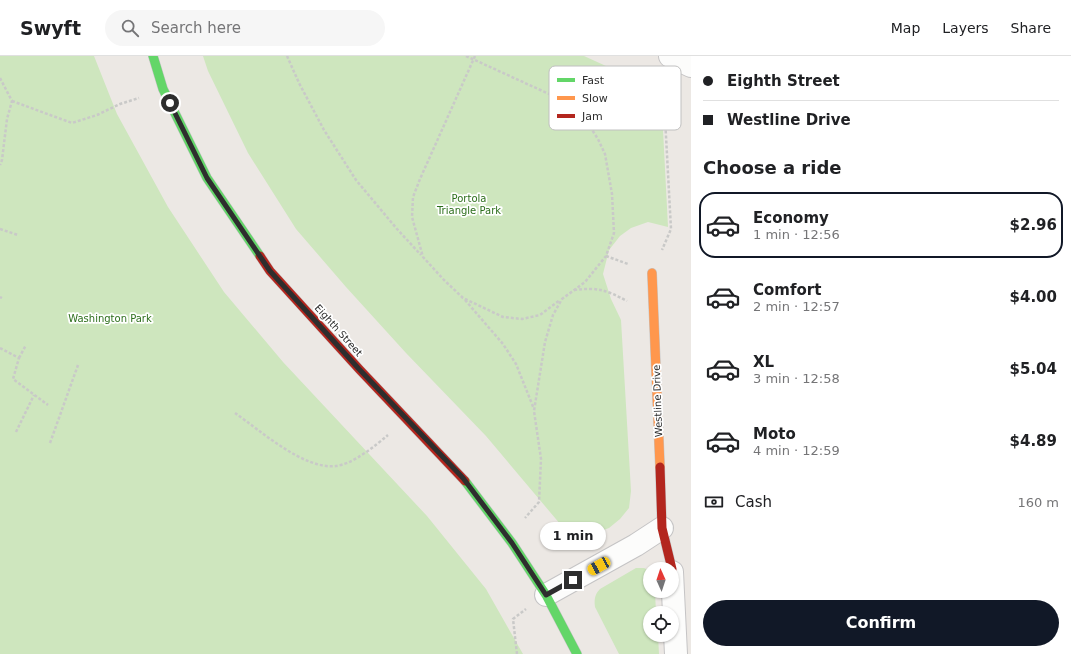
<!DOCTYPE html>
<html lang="en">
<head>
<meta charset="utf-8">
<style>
  :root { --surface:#fff; --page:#f6f6f6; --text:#202124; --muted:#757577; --line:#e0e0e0; --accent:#111827 }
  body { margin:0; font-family:"DejaVu Sans",sans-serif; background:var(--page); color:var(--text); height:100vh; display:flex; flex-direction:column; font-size:15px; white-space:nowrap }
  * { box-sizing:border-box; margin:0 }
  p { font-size:13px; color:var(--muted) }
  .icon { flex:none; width:22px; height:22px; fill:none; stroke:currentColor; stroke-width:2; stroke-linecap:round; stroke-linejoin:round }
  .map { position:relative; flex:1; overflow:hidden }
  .details { display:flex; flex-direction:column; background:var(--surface); width:380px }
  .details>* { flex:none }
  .top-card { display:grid; align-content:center; height:88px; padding:0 12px; background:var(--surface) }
  .needle { width:26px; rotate:357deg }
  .tools { position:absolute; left:643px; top:506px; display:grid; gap:8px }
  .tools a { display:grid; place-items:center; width:36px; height:36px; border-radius:50%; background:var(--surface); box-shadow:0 1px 3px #0004; font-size:20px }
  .end { position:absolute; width:18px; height:18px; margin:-9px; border:5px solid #2e2e2e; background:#fff; box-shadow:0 0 0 2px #fff }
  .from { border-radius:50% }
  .bubble { position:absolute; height:28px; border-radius:14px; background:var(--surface); box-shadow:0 1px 3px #0004; font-size:13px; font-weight:600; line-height:28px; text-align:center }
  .car { position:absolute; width:12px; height:24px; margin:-12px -6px; border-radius:5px; box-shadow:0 0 3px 1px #0007; background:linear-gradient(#f5c518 24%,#345 0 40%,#f5c518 0 76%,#345 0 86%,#f5c518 0) }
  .top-card b { display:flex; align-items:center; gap:14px; height:38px; font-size:15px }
  .top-card b+b { border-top:1px solid var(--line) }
  .top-card i { width:10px; height:10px; background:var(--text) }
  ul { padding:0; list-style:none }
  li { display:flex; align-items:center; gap:12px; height:66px; margin:0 8px 6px; padding:0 4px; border:2px solid transparent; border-radius:16px }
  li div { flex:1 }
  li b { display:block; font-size:15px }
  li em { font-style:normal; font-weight:600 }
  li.on { border-color:var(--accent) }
  li>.icon { width:36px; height:36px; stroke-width:1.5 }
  h2 { padding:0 12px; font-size:18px; line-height:48px }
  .pay { display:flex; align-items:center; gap:10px; height:44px; padding:0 12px; font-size:15px }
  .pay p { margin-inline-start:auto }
  .action { display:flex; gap:8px; margin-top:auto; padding:8px 12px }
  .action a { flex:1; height:46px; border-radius:24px; background:var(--accent); color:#fff; font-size:16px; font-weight:600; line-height:46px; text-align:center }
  header { display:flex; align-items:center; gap:24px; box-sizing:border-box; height:56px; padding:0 20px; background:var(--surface); border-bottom:1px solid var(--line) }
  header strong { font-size:19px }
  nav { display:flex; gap:22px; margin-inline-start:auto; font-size:14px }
  .search { width:280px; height:36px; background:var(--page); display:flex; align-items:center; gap:10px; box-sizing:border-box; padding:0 14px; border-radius:22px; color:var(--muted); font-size:15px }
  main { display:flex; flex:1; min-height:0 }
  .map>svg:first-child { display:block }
  .green { fill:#cee6be }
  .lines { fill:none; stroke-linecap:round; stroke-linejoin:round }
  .street-casing { stroke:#c5c4c5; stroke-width:24 }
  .fast-casing { stroke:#c5c4c5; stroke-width:10 }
  .slow-casing { stroke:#c5c4c5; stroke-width:10 }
  .jam-casing { stroke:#c5c4c5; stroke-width:10 }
  .path { stroke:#c9c9c8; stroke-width:2.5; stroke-dasharray:3 2; stroke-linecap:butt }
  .street { stroke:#fcfcfb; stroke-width:22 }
  .fast { stroke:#63d668; stroke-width:9 }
  .slow { stroke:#ff974d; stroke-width:9 }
  .jam { stroke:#b3261e; stroke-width:9 }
  .route { stroke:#2e2e2e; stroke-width:5 }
  .labels { text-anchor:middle; stroke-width:3.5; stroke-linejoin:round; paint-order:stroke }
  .park-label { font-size:10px; fill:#2c6e1b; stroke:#fff }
  .street-label { font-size:10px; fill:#2e2e2e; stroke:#fff }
  .key { fill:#fff; stroke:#c0c0c0; stroke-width:1 }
  .key-label { font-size:11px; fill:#2e2e2e }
</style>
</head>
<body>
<header>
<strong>Swyft</strong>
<div class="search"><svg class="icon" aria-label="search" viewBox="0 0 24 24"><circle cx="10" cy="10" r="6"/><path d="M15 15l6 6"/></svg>Search here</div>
<nav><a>Map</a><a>Layers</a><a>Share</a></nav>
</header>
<main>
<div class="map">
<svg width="691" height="598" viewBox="0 0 691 598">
  <rect width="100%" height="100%" fill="#ece8e4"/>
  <!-- green -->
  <g class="green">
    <path d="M0 0H94L117 58 168 151 224 236 283 306 427 460 486 533 523 598H0Z"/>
    <path d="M203 0H584L661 35 668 171 648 166 631 172 620 180 609 194 603 218 611 243 621 264 631 435 629 452 620 463 609 472 593 478 577 480 566 475 486 380 406 297 346 231 296 173 248 97 208 15Z"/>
    <path d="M636 512H644L650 515V535H655L656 557H650V579H658L659 598H619L595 551C594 543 595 538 600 533Z"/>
  </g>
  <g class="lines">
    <defs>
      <g id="street">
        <path d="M670 0 691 10"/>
        <path d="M672 516 676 598"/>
        <path d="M546 539 636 489 662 472"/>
      </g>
      <g id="fast">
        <path d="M153 0 163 33 207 122 260 200"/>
        <path d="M465 425 512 487 546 539 577 598"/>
      </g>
      <path id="slow" d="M652 217 660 411"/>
      <g id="jam">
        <path d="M260 200 270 215 359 313 465 425"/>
        <path d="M660 411 662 472 672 513"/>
      </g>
    </defs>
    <!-- street casing -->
    <use href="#street" class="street-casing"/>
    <!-- fast casing -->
    <use href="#fast" class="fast-casing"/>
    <!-- slow casing -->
    <use href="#slow" class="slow-casing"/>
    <!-- jam casing -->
    <use href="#jam" class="jam-casing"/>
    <!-- path -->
    <g class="path">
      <path d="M287 0 299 27 324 74 356 124 397 173 421 199"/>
      <path d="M466 0 571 48 585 63 598 83 605 98 612 138 614 177 606 200 585 226 562 243 553 259 545 286 534 355 541 403 539 446 525 462"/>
      <path d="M475 0 420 123 413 141 412 161 423 201 444 224 463 242 503 261 522 263 540 259 560 244"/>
      <path d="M654 18 646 35 664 43 671 173 662 194"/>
      <path d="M0 22 12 45 7 63 2 104 0 109"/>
      <path d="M12 45 72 67 97 59 120 48 139 42"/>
      <path d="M0 173 18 179"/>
      <path d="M606 200 628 208"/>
      <path d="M574 234C598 231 606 234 627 245"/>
      <path d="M0 241 2 242"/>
      <path d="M465 244 503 288 516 308 534 353"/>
      <path d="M0 292 19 302 13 323 48 349"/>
      <path d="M19 302 26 289"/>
      <path d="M235 357C261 375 304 414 336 410 353 408 375 390 388 379"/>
      <path d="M16 376 34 339"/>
      <path d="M50 387 78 309"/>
      <path d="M517 598 513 563 526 553"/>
    </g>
    <!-- street -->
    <use href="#street" class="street"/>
    <!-- fast -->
    <use href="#fast" class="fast"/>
    <!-- slow -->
    <use href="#slow" class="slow"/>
    <!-- jam -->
    <use href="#jam" class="jam"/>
  </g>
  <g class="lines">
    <!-- route -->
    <path class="route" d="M170 47 207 122 270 215 359 313 463 422 512 487 546 539 573 524"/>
  </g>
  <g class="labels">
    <!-- park labels -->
    <g class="park-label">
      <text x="469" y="146">Portola<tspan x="469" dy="12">Triangle Park</tspan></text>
      <text x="110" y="266">Washington Park</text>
    </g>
    <!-- street labels -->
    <g class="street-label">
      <text transform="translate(339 274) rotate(48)" y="4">Eighth Street</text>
      <text transform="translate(657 345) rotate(-92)" y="4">Westline Drive</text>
    </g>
  </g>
  <!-- legend -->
  <rect x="549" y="10" width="132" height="64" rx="6" class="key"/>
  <rect x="557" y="22" width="18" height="4" fill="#63d668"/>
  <rect x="557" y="40" width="18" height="4" fill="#ff974d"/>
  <rect x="557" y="58" width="18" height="4" fill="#b3261e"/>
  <g class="key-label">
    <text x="582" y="28">Fast</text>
    <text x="582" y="46">Slow</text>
    <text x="582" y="64">Jam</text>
  </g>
</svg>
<div class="tools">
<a><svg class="needle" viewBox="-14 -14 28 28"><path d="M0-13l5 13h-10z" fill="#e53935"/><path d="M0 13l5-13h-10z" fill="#757577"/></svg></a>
<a><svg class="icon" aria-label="locate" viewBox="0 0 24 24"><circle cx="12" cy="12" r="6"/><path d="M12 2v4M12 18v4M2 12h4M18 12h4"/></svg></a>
</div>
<i class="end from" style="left:170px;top:47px"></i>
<i class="end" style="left:573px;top:524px"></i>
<div class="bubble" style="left:540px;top:466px;width:66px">1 min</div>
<i class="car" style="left:599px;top:510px;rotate:241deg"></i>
</div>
<section class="details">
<div class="top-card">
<b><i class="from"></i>Eighth Street</b>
<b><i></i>Westline Drive</b>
</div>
<h2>Choose a ride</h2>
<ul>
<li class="on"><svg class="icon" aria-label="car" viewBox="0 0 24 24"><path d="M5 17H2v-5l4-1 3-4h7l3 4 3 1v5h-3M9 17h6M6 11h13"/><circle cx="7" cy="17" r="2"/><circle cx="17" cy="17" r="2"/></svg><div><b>Economy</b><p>1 min · 12:56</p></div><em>$2.96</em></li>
<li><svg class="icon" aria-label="car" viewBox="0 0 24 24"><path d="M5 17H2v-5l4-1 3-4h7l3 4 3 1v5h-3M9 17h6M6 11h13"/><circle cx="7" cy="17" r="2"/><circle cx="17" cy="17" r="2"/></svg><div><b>Comfort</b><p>2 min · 12:57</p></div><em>$4.00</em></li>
<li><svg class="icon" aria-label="car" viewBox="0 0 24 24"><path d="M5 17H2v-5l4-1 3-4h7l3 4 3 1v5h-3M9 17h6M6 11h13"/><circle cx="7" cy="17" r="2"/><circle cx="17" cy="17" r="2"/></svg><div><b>XL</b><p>3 min · 12:58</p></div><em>$5.04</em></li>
<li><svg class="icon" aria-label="car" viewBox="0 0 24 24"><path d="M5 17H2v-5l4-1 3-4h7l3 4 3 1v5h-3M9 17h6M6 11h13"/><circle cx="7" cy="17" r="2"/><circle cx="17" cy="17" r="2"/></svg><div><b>Moto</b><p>4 min · 12:59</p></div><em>$4.89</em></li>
</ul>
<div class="pay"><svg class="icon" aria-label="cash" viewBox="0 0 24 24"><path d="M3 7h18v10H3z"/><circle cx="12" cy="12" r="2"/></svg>Cash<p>160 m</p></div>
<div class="action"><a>Confirm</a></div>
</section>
</main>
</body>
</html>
